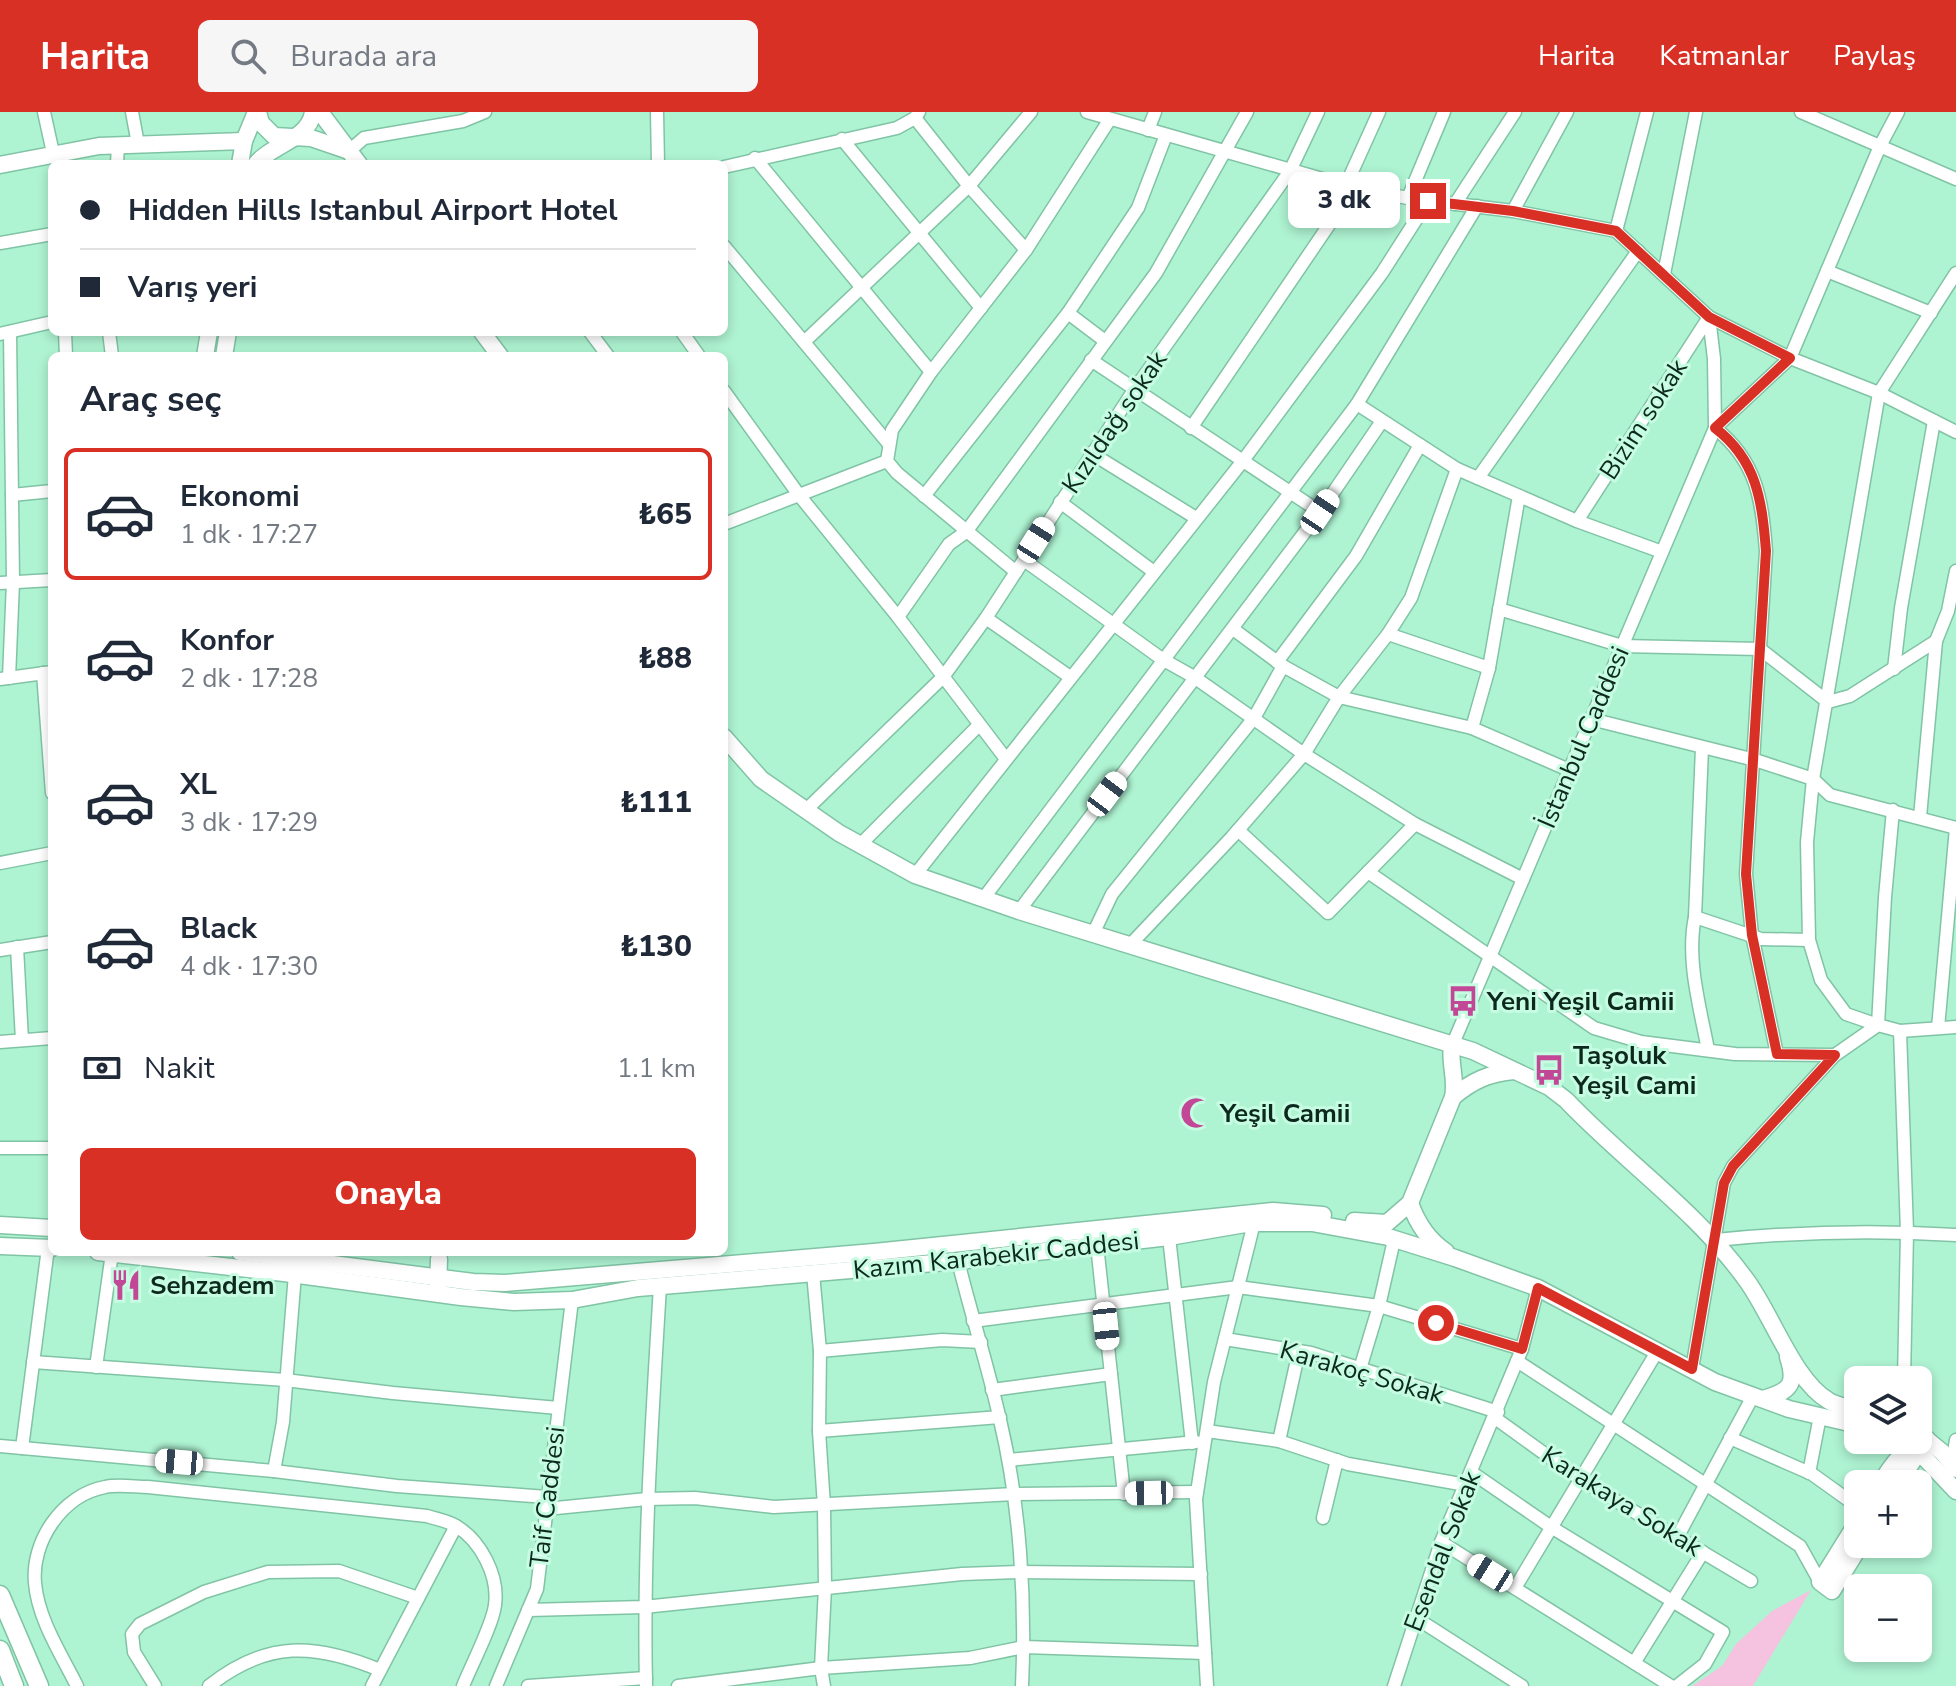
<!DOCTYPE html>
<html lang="tr">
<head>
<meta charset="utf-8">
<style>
  :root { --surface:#fff; --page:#f6f6f7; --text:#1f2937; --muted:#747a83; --line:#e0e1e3; --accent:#d93025 }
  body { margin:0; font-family:"Nunito Sans",sans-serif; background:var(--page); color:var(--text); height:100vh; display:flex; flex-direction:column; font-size:30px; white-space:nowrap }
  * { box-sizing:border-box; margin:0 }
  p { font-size:26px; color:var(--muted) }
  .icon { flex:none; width:44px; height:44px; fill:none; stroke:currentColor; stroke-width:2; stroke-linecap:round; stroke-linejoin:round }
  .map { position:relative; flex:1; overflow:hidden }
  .details { position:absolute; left:48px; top:240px; width:680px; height:904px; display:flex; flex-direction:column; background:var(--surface); border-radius:12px; box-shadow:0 4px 12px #0003 }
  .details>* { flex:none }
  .hud { position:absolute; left:48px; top:48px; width:680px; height:176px; border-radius:12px; box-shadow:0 4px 12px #0003; display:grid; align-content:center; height:176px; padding:0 32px; background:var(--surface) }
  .tools { position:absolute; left:1844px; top:1254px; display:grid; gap:16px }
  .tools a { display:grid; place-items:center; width:88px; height:88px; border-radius:12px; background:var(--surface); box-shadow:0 4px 12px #0003; font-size:40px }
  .end { position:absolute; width:36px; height:36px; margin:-18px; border:10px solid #d93025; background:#fff; box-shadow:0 0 0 4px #fff }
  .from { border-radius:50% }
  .bubble { position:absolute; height:56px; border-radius:12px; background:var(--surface); box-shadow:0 4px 12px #0003; font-size:26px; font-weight:800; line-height:56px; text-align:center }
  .car { position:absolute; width:24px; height:48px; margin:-24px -12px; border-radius:10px; box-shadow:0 0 6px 2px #0007; background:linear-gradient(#fff 24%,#345 0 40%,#fff 0 76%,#345 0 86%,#fff 0) }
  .hud b { display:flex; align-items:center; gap:28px; height:76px; font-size:30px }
  .hud b+b { border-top:2px solid var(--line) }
  .hud i { width:20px; height:20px; background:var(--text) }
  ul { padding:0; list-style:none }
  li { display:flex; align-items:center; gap:24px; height:132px; margin:0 16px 12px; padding:0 16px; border:4px solid transparent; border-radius:12px }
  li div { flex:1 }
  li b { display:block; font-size:30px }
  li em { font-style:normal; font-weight:800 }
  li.on { border-color:var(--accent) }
  li>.icon { width:72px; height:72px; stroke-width:1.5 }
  h2 { padding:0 32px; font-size:36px; line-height:96px }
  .pay { display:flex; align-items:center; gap:20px; height:88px; padding:0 32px; font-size:30px }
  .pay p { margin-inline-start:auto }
  .action { display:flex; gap:16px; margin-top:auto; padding:16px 32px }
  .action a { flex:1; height:92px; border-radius:12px; background:var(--accent); color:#fff; font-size:32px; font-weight:800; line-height:92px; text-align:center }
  header { display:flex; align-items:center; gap:48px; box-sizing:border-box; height:112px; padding:0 40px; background:var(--accent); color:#fff }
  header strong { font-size:38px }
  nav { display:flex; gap:44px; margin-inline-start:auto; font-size:28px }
  .search { width:560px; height:72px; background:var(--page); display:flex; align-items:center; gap:20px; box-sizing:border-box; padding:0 28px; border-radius:12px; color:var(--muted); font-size:30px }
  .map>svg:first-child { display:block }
  .green { fill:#f5c3df }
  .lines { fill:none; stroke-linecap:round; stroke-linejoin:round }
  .minor-casing { stroke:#80c4a5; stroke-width:15 }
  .major-casing { stroke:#80c4a5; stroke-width:19 }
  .highway-casing { stroke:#80c4a5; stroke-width:21 }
  .minor { stroke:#fff; stroke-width:12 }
  .major { stroke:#fff; stroke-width:16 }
  .highway { stroke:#fff; stroke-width:18 }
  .route { stroke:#d93025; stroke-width:10 }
  .labels { text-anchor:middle; stroke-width:6; stroke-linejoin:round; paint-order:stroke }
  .street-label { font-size:26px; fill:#0d291e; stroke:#c6fde2 }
  .poi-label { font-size:26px; font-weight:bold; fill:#0d291e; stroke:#c6fde2; text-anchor:start }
</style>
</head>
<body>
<header>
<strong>Harita</strong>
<div class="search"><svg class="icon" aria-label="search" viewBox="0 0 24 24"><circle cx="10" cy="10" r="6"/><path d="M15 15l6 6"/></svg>Burada ara</div>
<nav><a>Harita</a><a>Katmanlar</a><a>Paylaş</a></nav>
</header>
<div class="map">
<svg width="1956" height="1574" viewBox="0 0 1956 1574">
  <rect width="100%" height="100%" fill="#aef3d2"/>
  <!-- green -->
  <path class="green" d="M1811 1478 1753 1574H1692L1722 1554 1736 1532 1772 1499Z"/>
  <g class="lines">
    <defs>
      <g id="minor">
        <path d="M44 0 53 41"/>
        <path d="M132 0 138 32"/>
        <path d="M657 0 658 52"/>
        <path d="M1087 0 1354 76 1408 86 1513 99 1616 119 1709 205 1790 246 1879 281 1956 320"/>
        <path d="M1801 0 1956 67"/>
        <path d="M915 6 969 74 1026 138"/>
        <path d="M1148 18 1155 0"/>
        <path d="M842 27 981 196"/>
        <path d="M349 39 364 26 463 9 485 0"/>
        <path d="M755 46 931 260"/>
        <path d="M117 52 118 33"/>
        <path d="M724 55 897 16 915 6 919 0"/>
        <path d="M1346 73 1379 0"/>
        <path d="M1408 86 1444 0"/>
        <path d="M1455 92 1515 0"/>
        <path d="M1513 99 1567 0"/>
        <path d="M1616 119 1647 0"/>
        <path d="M0 131 52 122"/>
        <path d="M724 134 888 331"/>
        <path d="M1827 159 1931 201"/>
        <path d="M1956 161 1879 281 1813 667 1807 730 1809 828 1821 868 1846 902 1878 913 1900 919 1956 915"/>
        <path d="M1664 162 1696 0"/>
        <path d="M1068 201 1105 229"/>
        <path d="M1709 205 1714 247 1715 316"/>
        <path d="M65 220 66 244"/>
        <path d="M109 220 112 244"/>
        <path d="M590 220 608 244"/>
        <path d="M682 220 699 244"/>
        <path d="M0 222 52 210"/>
        <path d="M804 230 969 74 1031 0"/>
        <path d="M1091 248 1320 400"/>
        <path d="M724 279 799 383 898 505"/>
        <path d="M1357 292 1457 357 1577 409 1662 440"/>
        <path d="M1191 316 1354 76"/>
        <path d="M1715 316C1757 349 1762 388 1766 439L1746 762 1752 823 1777 942"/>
        <path d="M1091 341 1196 406"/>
        <path d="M1478 366 1638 139"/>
        <path d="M12 383 52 379"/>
        <path d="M924 384 1068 201 1138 96 1166 23"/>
        <path d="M1060 390 1154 460"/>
        <path d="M1577 409 1709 205"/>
        <path d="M724 412 887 349"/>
        <path d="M1024 448 1162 547 1194 565 1304 642 1415 712 1523 767"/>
        <path d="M1016 460 897 361 887 349 892 318 931 260 1026 138 1110 7"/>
        <path d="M0 471 52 468"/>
        <path d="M1499 497 1622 534 1760 537 1828 590 1850 584 1936 529"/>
        <path d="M986 506 1070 565"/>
        <path d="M1233 517 1283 554 1339 585 1472 616 1569 658"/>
        <path d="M1388 522 1489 556"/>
        <path d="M1277 550 1356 444 1420 333"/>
        <path d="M1894 557 1901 496 1934 309"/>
        <path d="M43 561 52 681"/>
        <path d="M9 566 13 470 10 220"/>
        <path d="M0 567 52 560"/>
        <path d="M1591 607 1755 648 1813 667 1830 683 1956 716"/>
        <path d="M1472 616 1489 556 1519 384"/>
        <path d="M1702 636 1695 805C1686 848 1700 895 1708 938"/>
        <path d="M1006 647 898 505 949 432 966 420 1156 161 1247 0"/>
        <path d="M806 698 943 565 986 506 1134 278 1290 59 1318 0"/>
        <path d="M1920 705 1936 529 1948 499 1956 459"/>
        <path d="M1238 718 1328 801 1415 712"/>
        <path d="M860 733 979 613"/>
        <path d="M0 751 52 741"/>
        <path d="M1368 760 1594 916 1641 930 1735 942 1835 943"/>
        <path d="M915 763 1242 350 1382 161 1428 89"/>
        <path d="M983 787 1357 292 1477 94"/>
        <path d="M1019 799 1320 400 1382 309"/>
        <path d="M1695 805 1761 827 1809 828"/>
        <path d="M1093 822 1112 782 1254 606 1283 554"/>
        <path d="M1130 833 1232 725 1304 642 1339 585 1388 522 1411 486 1457 357"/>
        <path d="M17 835 22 928"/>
        <path d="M0 838 52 830"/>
        <path d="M1938 916 1956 716"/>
        <path d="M1900 919 1907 1120 1904 1268"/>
        <path d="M0 930 52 926"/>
        <path d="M1452 934 1715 316 1790 246 1880 34 1898 0"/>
        <path d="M0 1036H52"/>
        <path d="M1169 1125 1192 1331"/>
        <path d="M1716 1128C1795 1120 1877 1118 1956 1123"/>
        <path d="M1097 1133 1124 1382"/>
        <path d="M958 1149C971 1202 988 1254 1000 1308 1020 1392 1026 1488 1022 1574"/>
        <path d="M813 1161 820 1239 819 1319 824 1394 825 1475 821 1556 824 1574"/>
        <path d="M973 1209 1238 1175 1379 1194 1522 1237"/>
        <path d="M1225 1227 1311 1241 1498 1300"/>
        <path d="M820 1239 942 1228 981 1230"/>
        <path d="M1517 1249 1800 1434 1820 1470"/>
        <path d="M33 1250 285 1268 393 1281 558 1296"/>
        <path d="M96 1255 112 1141"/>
        <path d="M1360 1257 1379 1194 1394 1128"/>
        <path d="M1692 1257 1724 1071 1733 1054 1835 943 1878 913 1885 785 1893 698"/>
        <path d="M992 1278 1111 1262"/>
        <path d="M1495 1306 1581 1368 1751 1469"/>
        <path d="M819 1319 1000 1305"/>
        <path d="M1207 1319 1279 1329 1348 1352 1466 1373"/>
        <path d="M1730 1326 1812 1362 1858 1395"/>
        <path d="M1279 1329 1299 1239"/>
        <path d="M0 1334 274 1359 397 1374 547 1385"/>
        <path d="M22 1336 48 1136"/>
        <path d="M1009 1348 1196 1330"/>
        <path d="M1952 1352 1956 1328"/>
        <path d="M274 1359 283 1310 295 1162"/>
        <path d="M1471 1360 1551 1415 1723 1520 1705 1552 1677 1574"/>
        <path d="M1809 1361 1820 1304"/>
        <path d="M546 1397 647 1387 695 1386 774 1395 1014 1382 1197 1380"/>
        <path d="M1323 1406 1337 1348"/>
        <path d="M1678 1424 1753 1284"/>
        <path d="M1441 1430 1671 1574"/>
        <path d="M1515 1476 1658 1238"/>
        <path d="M528 1498 644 1495 962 1462 1019 1460 1201 1462"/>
        <path d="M1416 1506 1522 1574"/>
        <path d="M1634 1551 1703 1440"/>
        <path d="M77 1574C61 1542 38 1507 35 1471 31 1430 62 1383 105 1375 118 1372 135 1375 148 1375L427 1404C436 1407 448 1409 456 1414 481 1429 499 1464 495 1493 493 1512 471 1554 463 1574"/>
        <path d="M155 1574 134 1540 132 1522 140 1512 204 1480 268 1460 339 1459 418 1486"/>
        <path d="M209 1574C267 1528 315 1531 380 1558"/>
        <path d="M372 1574 456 1414"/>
        <path d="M496 1574 537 1477 572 1188"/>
        <path d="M528 1574 646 1566"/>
        <path d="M646 1574C643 1440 652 1308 660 1174"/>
        <path d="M678 1574 821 1556 970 1546 1024 1535 1205 1541"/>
        <path d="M1207 1574 1196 1387 1214 1270 1254 1111"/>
        <path d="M1394 1574 1441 1430 1522 1237 1538 1176"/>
      </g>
      <g id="major">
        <path d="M258 0 261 11 274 24 311 26 349 39"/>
        <path d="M320 0 359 52"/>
        <path d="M240 52 244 29 256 0"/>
        <path d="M256 52C272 32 309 28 313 0"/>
        <path d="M0 53 99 34 244 29"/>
        <path d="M482 220 500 244"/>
        <path d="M205 244 209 220"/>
        <path d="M224 244 228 220"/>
        <path d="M724 625 761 667 839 721 915 763 1019 799 1473 939 1549 975 1566 988C1625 1050 1697 1099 1747 1169 1772 1203 1794 1269 1829 1289 1837 1294 1849 1295 1858 1298"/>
        <path d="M1453 985C1472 969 1489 961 1514 959"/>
        <path d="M1410 1091C1417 1111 1428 1128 1446 1140"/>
        <path d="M1354 1109 1387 1111 1410 1091 1453 985C1457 967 1449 951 1452 934"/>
        <path d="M0 1113 52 1116"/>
        <path d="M0 1134 52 1136"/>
        <path d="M98 1140 284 1161 461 1185 514 1190 572 1188 638 1176 958 1149 1169 1125 1251 1111H1312L1388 1125 1455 1146 1538 1176 1715 1270 1789 1297 1858 1313"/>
        <path d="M240 1140 473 1170 505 1171 874 1140 1273 1099 1323 1103"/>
        <path d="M438 1176 439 1147"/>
        <path d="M1763 1287C1790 1279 1797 1273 1788 1245"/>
        <path d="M1920 1322 1942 1340 1956 1357"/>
        <path d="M1900 1328 1921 1342 1956 1379"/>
        <path d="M1880 1372C1893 1351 1903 1337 1927 1327"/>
        <path d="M1898 1372 1923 1333"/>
        <path d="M1858 1409 1820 1470 1832 1479 1861 1432"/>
      </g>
      <g id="highway">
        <path d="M0 1483 39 1574"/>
        <path d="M0 1538 14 1574"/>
      </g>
    </defs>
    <!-- minor casing -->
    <use href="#minor" class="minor-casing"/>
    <!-- major casing -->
    <use href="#major" class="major-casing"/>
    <!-- highway casing -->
    <use href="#highway" class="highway-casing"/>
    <!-- minor -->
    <use href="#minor" class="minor"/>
    <!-- major -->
    <use href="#major" class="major"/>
    <!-- highway -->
    <use href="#highway" class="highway"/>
  </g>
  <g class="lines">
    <!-- route -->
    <path class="route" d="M1428 89 1513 99 1616 119 1709 205 1790 246 1715 316C1757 348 1762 389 1766 439L1746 762 1752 823 1777 942 1835 943 1733 1054 1724 1071 1692 1257 1538 1176 1522 1237 1436 1211"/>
  </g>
  <!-- icons -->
  <defs>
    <symbol id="bus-bare" viewBox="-9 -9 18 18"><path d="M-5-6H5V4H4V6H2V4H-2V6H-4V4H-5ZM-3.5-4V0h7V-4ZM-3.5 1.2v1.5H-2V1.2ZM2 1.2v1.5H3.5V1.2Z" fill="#c24797" stroke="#c6fde2" stroke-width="2.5" paint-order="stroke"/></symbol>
    <symbol id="mosque-bare" viewBox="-9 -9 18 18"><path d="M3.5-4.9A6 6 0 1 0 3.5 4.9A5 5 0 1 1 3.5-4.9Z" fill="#c24797" stroke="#c6fde2" stroke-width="2.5" paint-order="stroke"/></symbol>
    <symbol id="restaurant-bare" viewBox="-9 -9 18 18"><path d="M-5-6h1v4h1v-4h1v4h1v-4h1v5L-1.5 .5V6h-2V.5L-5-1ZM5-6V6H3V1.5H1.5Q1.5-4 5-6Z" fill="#c24797" stroke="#c6fde2" stroke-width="2.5" paint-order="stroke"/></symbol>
  </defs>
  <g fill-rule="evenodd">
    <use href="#bus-bare" x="1441" y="867" width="44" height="44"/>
    <use href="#bus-bare" x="1527" y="936" width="44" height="44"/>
    <use href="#mosque-bare" x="1174" y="979" width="44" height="44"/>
    <use href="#restaurant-bare" x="104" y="1151" width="44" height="44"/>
  </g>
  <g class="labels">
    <!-- street labels -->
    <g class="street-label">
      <text transform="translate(1643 307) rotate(-57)" y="9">Bizim sokak</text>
      <text transform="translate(1114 310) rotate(-56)" y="9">Kızıldağ sokak</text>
      <text transform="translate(1583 625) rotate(-67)" y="9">İstanbul Caddesi</text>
      <text transform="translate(996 1143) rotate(-6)" y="9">Kazım Karabekir Caddesi</text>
      <text transform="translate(1362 1260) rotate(16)" y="9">Karakoç Sokak</text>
      <text transform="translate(547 1385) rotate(-83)" y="9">Taif Caddesi</text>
      <text transform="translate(1622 1389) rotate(32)" y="9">Karakaya Sokak</text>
      <text transform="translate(1442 1439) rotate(-69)" y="9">Esendal Sokak</text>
    </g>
    <!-- poi labels -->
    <g class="poi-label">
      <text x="1487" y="898">Yeni Yeşil Camii</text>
      <text x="1573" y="952">Taşoluk<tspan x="1573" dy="30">Yeşil Cami</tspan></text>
      <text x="1220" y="1010">Yeşil Camii</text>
      <text x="150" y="1182">Sehzadem</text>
    </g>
  </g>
</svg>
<div class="tools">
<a><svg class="icon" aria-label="layers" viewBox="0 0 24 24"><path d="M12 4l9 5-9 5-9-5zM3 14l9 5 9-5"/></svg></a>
<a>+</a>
<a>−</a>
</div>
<i class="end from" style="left:1436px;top:1211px"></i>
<i class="end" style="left:1428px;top:89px"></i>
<div class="bubble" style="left:1288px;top:60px;width:112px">3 dk</div>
<i class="car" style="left:1320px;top:400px;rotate:34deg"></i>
<i class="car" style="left:1036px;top:428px;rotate:32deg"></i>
<i class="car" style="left:1107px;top:682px;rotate:37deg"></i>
<i class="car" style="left:1106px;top:1214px;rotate:174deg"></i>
<i class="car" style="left:179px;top:1350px;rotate:275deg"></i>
<i class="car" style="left:1149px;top:1381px;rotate:269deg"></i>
<i class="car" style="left:1490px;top:1461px;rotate:302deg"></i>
<div class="hud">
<b><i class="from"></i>Hidden Hills Istanbul Airport Hotel</b>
<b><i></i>Varış yeri</b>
</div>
<section class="details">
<h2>Araç seç</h2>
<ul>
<li class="on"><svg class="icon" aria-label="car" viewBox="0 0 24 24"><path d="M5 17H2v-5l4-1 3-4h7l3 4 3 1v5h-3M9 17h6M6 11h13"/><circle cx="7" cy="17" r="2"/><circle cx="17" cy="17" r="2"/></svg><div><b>Ekonomi</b><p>1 dk · 17:27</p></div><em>₺65</em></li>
<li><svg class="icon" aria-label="car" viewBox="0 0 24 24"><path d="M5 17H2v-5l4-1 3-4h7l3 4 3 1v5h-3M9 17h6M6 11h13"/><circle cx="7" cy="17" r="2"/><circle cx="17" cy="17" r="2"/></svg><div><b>Konfor</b><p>2 dk · 17:28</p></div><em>₺88</em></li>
<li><svg class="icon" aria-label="car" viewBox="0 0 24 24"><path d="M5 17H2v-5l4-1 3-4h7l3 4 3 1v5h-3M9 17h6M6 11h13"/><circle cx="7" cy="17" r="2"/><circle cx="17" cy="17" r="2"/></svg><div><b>XL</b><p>3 dk · 17:29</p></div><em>₺111</em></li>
<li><svg class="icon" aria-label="car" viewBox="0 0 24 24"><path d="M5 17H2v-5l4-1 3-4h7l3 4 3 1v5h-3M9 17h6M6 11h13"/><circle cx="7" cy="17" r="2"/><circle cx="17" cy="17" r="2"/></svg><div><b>Black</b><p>4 dk · 17:30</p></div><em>₺130</em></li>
</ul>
<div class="pay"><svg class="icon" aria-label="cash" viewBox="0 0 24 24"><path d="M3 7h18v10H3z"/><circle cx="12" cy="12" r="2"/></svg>Nakit<p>1.1 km</p></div>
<div class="action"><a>Onayla</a></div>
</section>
</div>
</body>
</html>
